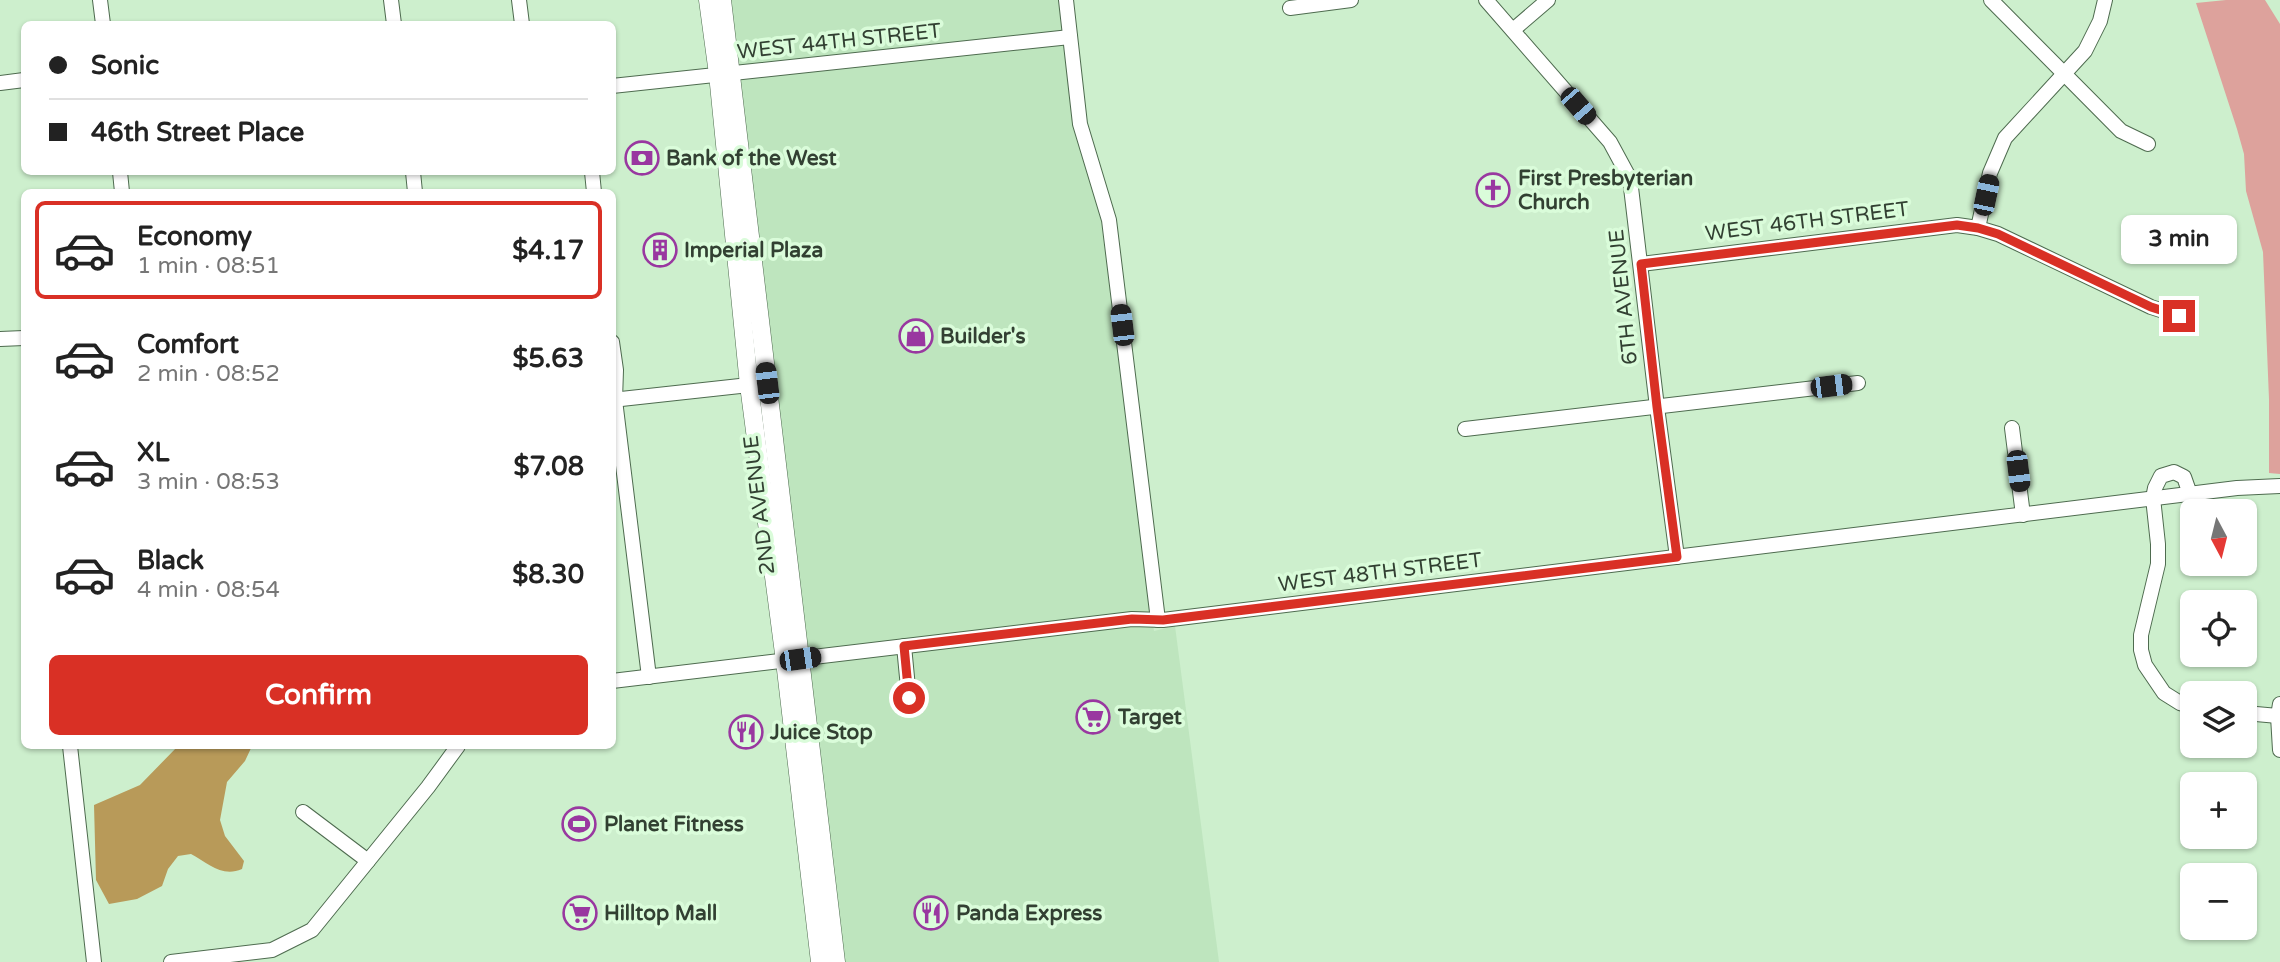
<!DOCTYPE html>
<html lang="en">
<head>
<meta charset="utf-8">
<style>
  :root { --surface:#fff; --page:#f2f2f2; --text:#222; --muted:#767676; --line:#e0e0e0; --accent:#d93025 }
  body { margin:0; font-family:"Varela Round",sans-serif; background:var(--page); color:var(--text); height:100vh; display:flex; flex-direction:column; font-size:26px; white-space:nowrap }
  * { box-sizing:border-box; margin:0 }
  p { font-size:23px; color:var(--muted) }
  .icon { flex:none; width:38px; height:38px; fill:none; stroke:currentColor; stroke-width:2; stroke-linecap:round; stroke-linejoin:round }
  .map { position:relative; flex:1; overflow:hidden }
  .side { position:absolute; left:21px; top:189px; width:595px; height:560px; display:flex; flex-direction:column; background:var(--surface); border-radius:10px; box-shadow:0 2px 5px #0004 }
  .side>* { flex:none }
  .hud { position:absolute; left:21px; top:21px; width:595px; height:154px; border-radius:10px; box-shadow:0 2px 5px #0004; display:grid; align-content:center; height:154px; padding:0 28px; background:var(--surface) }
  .needle { width:46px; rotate:173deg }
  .fabs { position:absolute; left:2180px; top:499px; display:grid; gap:14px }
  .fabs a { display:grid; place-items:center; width:77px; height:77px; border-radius:10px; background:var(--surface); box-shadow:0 2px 5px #0004; font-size:35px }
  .end { position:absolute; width:32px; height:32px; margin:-16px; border:9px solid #d93025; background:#fff; box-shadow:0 0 0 4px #fff }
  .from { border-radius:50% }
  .bubble { position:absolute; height:49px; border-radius:10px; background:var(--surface); box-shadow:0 2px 5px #0004; font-size:23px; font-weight:800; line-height:49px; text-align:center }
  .car { position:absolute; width:21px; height:42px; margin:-21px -10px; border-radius:9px; box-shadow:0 0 5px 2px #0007; background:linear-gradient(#222 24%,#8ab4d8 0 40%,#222 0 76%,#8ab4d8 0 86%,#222 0) }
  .hud b { display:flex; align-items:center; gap:24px; height:66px; font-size:26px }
  .hud b+b { border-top:2px solid var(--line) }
  .hud i { width:18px; height:18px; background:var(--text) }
  ul { padding:12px 0 0; list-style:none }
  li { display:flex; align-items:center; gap:21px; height:98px; margin:0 14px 10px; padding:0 14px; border:4px solid transparent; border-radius:10px }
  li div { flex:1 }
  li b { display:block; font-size:26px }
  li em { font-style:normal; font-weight:800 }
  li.current { border-color:var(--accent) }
  li>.icon { width:63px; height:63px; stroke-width:1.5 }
  .button { display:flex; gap:14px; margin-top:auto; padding:14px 28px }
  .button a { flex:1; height:80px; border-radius:10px; background:var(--accent); color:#fff; font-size:28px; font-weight:800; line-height:80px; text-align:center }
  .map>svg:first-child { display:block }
  .built { fill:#bee5be }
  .green { fill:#dda29c }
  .water { fill:#b89a59 }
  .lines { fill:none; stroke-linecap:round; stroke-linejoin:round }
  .minor-casing { stroke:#4e6b4f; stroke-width:16 }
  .major-casing { stroke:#4e6b4f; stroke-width:19 }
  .minor { stroke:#fff; stroke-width:14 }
  .major { stroke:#fff; stroke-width:18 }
  .route { stroke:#d93025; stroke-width:9 }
  .labels { text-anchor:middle; stroke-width:7; stroke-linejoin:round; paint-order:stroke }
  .street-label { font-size:21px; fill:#324032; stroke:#dafcda }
  .poi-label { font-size:21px; font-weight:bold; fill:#324032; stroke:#dafcda; text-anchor:start }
</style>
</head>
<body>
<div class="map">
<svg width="2280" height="962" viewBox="0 0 2280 962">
  <rect width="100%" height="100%" fill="#cdefcd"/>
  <!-- built -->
  <path class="built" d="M729 0H1058L1073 124 1099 205 1154 631 1175 626 1219 962H844Z"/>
  <!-- green -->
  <path class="green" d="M2226 0H2265L2280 24V474L2269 473V399L2263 252 2246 191 2244 154 2237 129 2196 3Z"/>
  <!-- water -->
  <path class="water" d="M178 746H252L245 761 227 782 220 820 225 836 244 861 242 869C222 878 208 863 191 854L178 856 168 869 162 886 137 899 109 904 96 880 94 805 140 785Z"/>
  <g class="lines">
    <defs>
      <g id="minor">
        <path d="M100 0 103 24"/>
        <path d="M391 0 394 24"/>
        <path d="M519 0 522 24"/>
        <path d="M1066 0 1080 124 1109 220 1158 620"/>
        <path d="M1486 0 1610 142 1630 179 1657 407 1677 557"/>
        <path d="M1991 0 2121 131 2148 144"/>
        <path d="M1290 8 1351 0"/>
        <path d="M1513 30 1548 0"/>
        <path d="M0 83 24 80"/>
        <path d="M612 86 1070 37"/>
        <path d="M120 172 122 192"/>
        <path d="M413 172 415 192"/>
        <path d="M592 172 594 192"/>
        <path d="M1978 228 1990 173 2005 138 2085 51 2100 21 2105 0"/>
        <path d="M1641 264 1957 225 1978 228 1998 234 2151 307 2179 316"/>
        <path d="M0 339 24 338"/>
        <path d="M612 342 616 370 615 400 649 677"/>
        <path d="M612 400 749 385"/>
        <path d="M2012 428 2023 515"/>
        <path d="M1465 429 1858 383"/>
        <path d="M2190 494 2184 477 2174 472 2161 476 2155 488 2153 498 2158 544V564L2141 635V650L2145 665 2164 693 2180 703 2193 707"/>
        <path d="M904 646 909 698"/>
        <path d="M612 681 1132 619 1163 620 2237 488 2280 486"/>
        <path d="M2280 704 2278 716 2280 750"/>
        <path d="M2245 713 2278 716"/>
        <path d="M70 746 94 962"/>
        <path d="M303 812 368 861"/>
        <path d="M171 962 272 950 312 930 428 787 458 746"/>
      </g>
      <g id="major">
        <path d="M708 0 718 74 749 385 785 661 820 962"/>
        <path d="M722 0 836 962"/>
      </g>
    </defs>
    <!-- minor casing -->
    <use href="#minor" class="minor-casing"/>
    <!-- major casing -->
    <use href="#major" class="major-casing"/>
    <!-- minor -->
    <use href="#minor" class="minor"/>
    <!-- major -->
    <use href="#major" class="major"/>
  </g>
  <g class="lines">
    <!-- route -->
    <path class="route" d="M909 698 904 646 1132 619 1163 620 1677 557 1657 407 1641 264 1957 225 1978 228 1998 234 2151 307 2179 316"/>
  </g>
  <!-- icons -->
  <defs>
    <symbol id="bank-ring" viewBox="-11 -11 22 22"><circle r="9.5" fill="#dafcda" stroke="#9938a0" stroke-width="1.5"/><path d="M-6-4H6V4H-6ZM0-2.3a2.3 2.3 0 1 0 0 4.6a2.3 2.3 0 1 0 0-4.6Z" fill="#9938a0"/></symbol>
    <symbol id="church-ring" viewBox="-11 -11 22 22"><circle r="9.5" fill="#dafcda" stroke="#9938a0" stroke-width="1.5"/><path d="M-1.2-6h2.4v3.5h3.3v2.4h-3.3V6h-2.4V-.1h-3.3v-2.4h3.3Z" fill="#9938a0"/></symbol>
    <symbol id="building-ring" viewBox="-11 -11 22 22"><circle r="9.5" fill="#dafcda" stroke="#9938a0" stroke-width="1.5"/><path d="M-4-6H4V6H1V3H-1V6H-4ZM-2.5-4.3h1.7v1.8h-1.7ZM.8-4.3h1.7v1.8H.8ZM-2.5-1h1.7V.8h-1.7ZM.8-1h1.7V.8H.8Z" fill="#9938a0"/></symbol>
    <symbol id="shop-ring" viewBox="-11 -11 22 22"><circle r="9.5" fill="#dafcda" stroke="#9938a0" stroke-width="1.5"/><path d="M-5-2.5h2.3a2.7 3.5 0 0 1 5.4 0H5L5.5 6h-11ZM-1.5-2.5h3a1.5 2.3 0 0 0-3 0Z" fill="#9938a0"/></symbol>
    <symbol id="supermarket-ring" viewBox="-11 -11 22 22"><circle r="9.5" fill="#dafcda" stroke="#9938a0" stroke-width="1.5"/><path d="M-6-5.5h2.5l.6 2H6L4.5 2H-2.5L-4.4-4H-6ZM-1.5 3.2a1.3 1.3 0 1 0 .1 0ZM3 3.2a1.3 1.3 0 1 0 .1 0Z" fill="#9938a0"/></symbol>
    <symbol id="restaurant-ring" viewBox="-11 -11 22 22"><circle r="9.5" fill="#dafcda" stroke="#9938a0" stroke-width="1.5"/><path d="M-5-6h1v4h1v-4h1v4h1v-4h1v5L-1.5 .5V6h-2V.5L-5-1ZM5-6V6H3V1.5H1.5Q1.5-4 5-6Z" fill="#9938a0"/></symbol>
    <symbol id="stadium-ring" viewBox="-11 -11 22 22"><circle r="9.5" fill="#dafcda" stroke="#9938a0" stroke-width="1.5"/><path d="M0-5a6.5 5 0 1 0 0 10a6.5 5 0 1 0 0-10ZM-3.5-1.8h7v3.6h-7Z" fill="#9938a0"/></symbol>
  </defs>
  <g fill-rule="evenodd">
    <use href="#bank-ring" x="623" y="139" width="38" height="38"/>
    <use href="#church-ring" x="1474" y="171" width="38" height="38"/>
    <use href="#building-ring" x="641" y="231" width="38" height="38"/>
    <use href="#shop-ring" x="897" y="317" width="38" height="38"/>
    <use href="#supermarket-ring" x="1074" y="698" width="38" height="38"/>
    <use href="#restaurant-ring" x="727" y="713" width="38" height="38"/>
    <use href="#stadium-ring" x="560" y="805" width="38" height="38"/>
    <use href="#supermarket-ring" x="561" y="894" width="38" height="38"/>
    <use href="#restaurant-ring" x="912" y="894" width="38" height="38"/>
  </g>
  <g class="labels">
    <!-- street labels -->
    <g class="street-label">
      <text transform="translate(839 41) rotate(-6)" y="7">WEST 44TH STREET</text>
      <text transform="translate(1807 221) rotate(-7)" y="7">WEST 46TH STREET</text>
      <text transform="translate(1623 297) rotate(-96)" y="7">6TH AVENUE</text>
      <text transform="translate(759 505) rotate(-97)" y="7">2ND AVENUE</text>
      <text transform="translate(1380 572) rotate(-7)" y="7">WEST 48TH STREET</text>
    </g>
    <!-- poi labels -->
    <g class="poi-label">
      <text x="666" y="165">Bank of the West</text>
      <text x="1518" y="185">First Presbyterian<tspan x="1518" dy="24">Church</tspan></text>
      <text x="684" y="257">Imperial Plaza</text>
      <text x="940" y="343">Builder's</text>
      <text x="1118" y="724">Target</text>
      <text x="770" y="739">Juice Stop</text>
      <text x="604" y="831">Planet Fitness</text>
      <text x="604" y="920">Hilltop Mall</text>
      <text x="956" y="920">Panda Express</text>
    </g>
  </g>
</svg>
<div class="fabs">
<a><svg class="needle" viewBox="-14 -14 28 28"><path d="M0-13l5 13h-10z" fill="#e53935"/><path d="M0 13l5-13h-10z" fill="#767676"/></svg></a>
<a><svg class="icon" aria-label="locate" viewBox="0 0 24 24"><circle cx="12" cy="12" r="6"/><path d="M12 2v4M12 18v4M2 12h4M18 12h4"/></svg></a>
<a><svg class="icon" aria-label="layers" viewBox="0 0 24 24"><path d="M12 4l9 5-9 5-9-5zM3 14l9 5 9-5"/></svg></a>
<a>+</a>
<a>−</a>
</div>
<i class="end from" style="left:909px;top:698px"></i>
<i class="end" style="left:2179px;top:316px"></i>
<div class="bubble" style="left:2121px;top:215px;width:116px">3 min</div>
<i class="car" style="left:1578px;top:106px;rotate:139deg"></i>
<i class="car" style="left:1986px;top:195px;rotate:12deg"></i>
<i class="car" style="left:1122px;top:325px;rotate:353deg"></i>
<i class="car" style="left:767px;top:383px;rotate:353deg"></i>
<i class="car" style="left:1831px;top:386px;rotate:83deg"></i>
<i class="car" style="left:2018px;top:471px;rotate:173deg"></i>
<i class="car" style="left:800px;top:659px;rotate:82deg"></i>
<div class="hud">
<b><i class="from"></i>Sonic</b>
<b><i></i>46th Street Place</b>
</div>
<section class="side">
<ul>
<li class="current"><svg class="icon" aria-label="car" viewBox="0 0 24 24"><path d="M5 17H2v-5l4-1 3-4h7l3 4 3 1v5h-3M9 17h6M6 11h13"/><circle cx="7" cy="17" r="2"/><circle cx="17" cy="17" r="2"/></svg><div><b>Economy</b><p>1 min · 08:51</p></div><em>$4.17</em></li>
<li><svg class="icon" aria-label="car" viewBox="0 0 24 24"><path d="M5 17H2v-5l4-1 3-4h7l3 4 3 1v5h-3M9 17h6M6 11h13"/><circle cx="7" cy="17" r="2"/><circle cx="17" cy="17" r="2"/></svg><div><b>Comfort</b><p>2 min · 08:52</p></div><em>$5.63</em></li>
<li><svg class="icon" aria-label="car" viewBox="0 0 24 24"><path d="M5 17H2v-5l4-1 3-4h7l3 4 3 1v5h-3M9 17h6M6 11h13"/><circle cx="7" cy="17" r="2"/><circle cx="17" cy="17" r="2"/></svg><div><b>XL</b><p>3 min · 08:53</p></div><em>$7.08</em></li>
<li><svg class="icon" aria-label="car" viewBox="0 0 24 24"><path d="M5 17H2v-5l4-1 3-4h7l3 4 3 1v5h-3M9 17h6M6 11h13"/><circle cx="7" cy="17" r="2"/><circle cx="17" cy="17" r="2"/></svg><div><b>Black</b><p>4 min · 08:54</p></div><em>$8.30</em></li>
</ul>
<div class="button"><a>Confirm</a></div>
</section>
</div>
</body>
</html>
